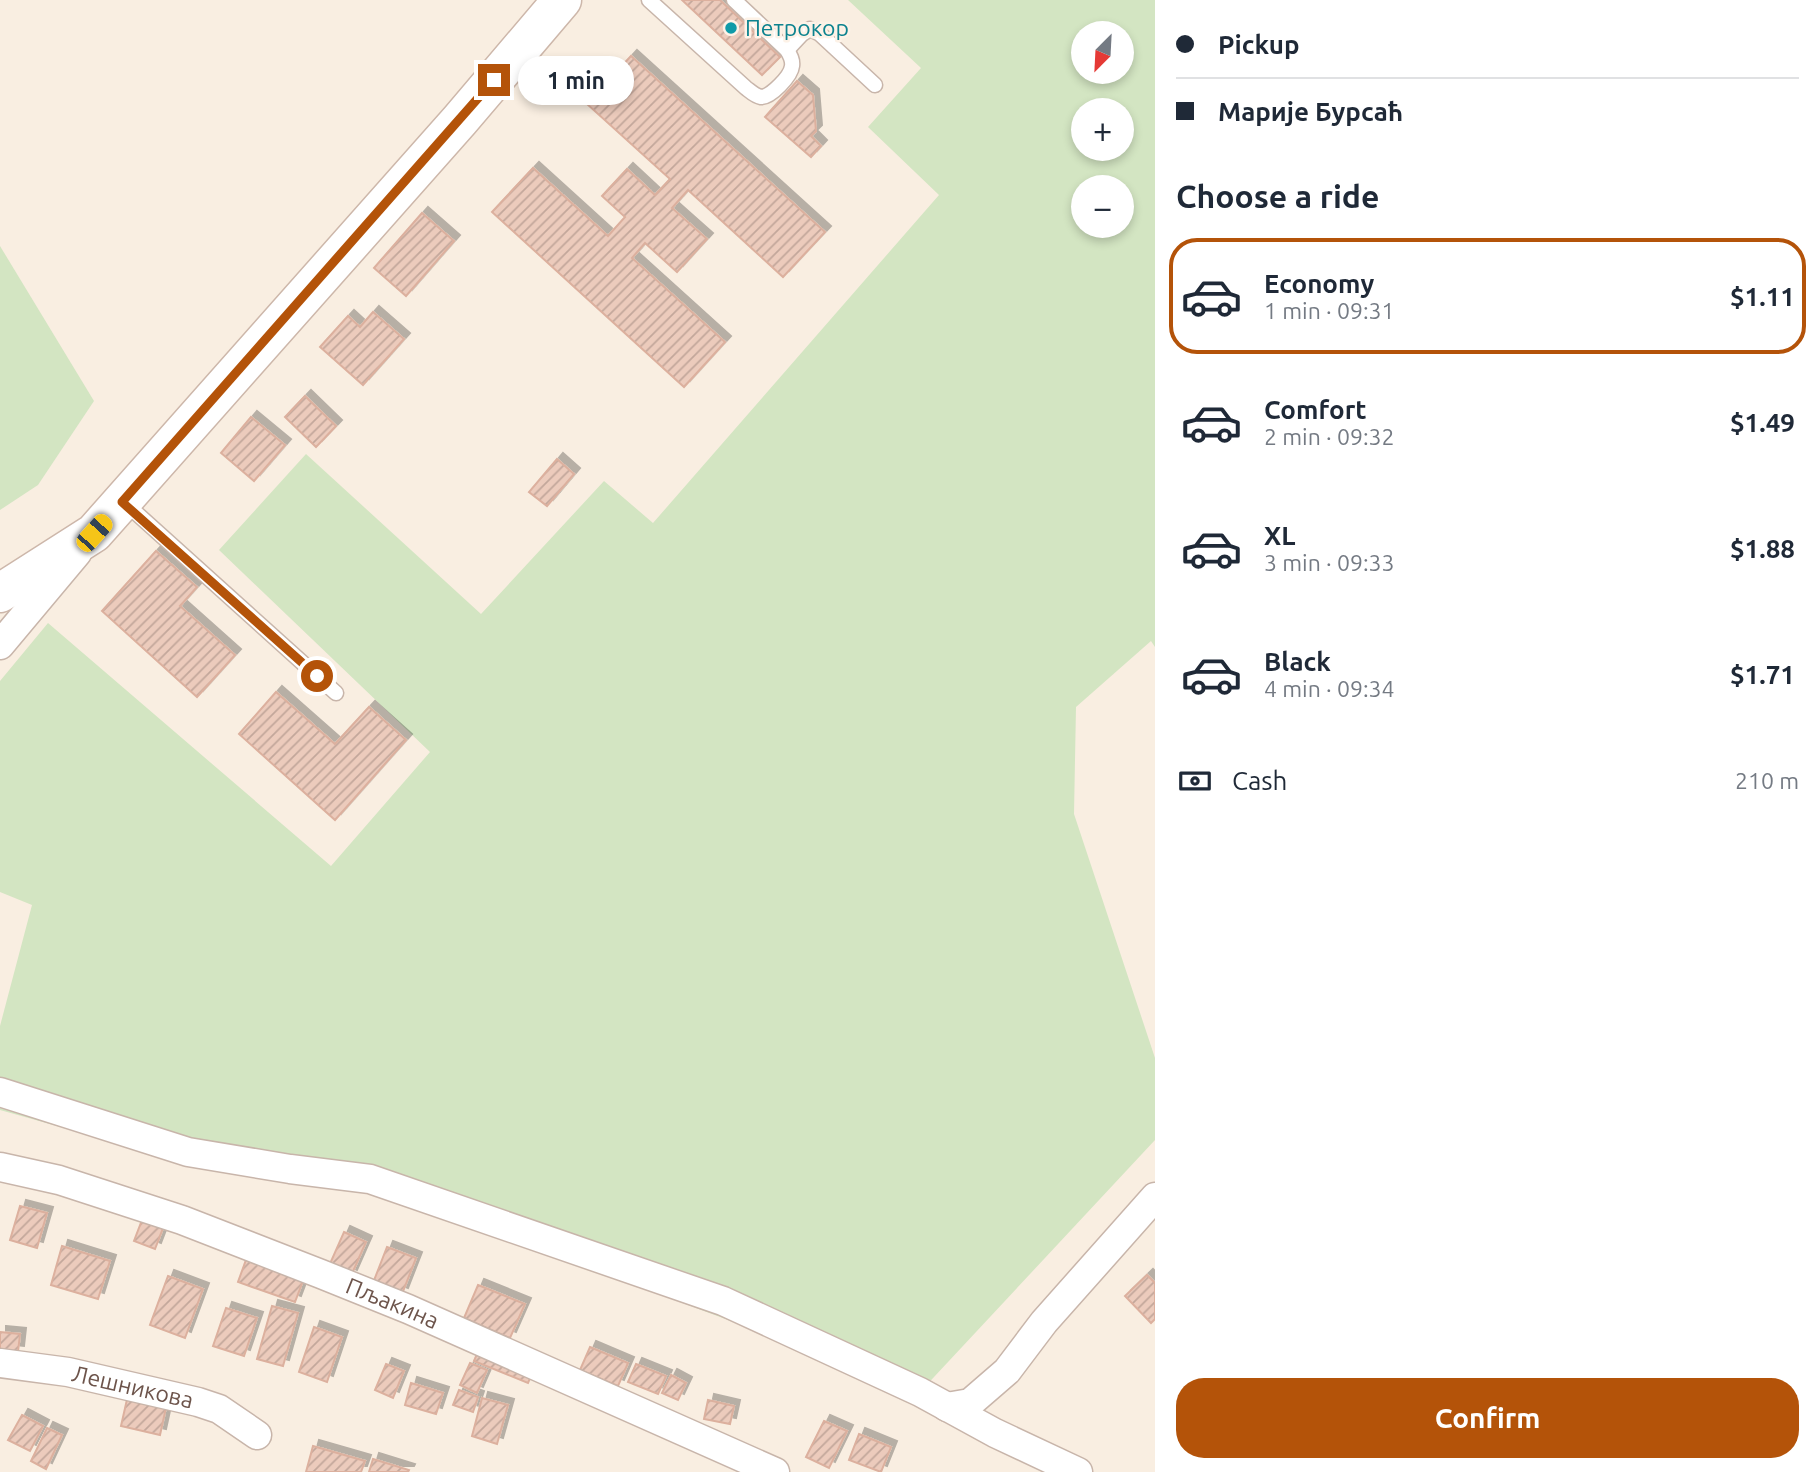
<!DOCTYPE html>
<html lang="en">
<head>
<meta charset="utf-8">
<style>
  :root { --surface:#fff; --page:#f6f6f7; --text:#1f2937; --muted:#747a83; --line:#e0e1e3; --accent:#b45309 }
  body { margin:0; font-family:Ubuntu,sans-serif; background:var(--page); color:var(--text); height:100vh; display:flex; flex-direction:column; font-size:26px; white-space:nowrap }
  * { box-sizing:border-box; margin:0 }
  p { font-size:23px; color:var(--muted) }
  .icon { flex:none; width:38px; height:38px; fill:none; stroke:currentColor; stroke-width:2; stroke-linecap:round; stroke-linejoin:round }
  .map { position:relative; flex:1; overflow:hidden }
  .details { display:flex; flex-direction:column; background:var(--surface); width:665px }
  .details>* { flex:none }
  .top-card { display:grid; align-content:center; height:154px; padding:0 21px; background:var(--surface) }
  .needle { width:46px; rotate:204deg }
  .tools { position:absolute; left:1071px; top:21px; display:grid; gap:14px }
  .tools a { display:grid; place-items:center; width:63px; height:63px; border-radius:50%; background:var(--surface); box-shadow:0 4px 10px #0003; font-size:35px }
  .end { position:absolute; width:32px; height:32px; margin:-16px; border:9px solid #b45309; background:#fff; box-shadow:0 0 0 4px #fff }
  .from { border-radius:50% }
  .bubble { position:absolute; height:49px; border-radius:24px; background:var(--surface); box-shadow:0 4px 10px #0003; font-size:23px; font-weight:700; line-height:49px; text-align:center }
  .car { position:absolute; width:21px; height:42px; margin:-21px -10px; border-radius:9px; box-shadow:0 0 5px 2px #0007; background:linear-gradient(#f5c518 24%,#345 0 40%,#f5c518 0 76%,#345 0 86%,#f5c518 0) }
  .top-card b { display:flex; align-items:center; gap:24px; height:66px; font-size:26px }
  .top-card b+b { border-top:2px solid var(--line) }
  .top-card i { width:18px; height:18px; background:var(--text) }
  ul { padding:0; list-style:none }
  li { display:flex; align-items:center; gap:21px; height:116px; margin:0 14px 10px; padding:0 7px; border:4px solid transparent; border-radius:28px }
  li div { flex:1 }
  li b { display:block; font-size:26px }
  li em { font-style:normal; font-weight:700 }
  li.current { border-color:var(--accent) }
  li>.icon { width:63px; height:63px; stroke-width:1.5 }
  h2 { padding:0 21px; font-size:32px; line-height:84px }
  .pay { display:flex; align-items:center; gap:18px; height:77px; padding:0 21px; font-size:26px }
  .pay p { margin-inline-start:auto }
  .button { display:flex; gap:14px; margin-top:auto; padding:14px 21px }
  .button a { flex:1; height:80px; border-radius:28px; background:var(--accent); color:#fff; font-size:28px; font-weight:700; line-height:80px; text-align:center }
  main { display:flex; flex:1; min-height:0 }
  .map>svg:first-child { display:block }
  .green { fill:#d3e5c2; fill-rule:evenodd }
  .building { fill:url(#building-hatch); stroke:#dcb09e; stroke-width:2; filter:url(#shadow) }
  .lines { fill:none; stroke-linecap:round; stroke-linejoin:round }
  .lane-casing { stroke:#c8b5aa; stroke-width:17 }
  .street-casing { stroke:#c8b5aa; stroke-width:31 }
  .secondary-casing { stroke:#cdb7aa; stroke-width:41 }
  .lane { stroke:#fff; stroke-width:14 }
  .street { stroke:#fff; stroke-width:28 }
  .secondary { stroke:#fff; stroke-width:38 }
  .route { stroke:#b45309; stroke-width:9 }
  .culture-dot { fill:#0f9aa8; stroke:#fdf2e7; stroke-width:2.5 }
  .labels { text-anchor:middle; stroke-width:5; stroke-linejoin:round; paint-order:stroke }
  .culture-label { font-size:23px; fill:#0d838f; stroke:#fdf2e7; text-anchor:start }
  .street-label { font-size:23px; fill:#6d544b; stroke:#fdf2e7 }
</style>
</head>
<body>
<main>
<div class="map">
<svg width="1155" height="1472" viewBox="0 0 1155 1472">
  <defs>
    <pattern id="building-hatch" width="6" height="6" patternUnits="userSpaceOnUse" patternTransform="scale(1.75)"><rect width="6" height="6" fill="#eccbbc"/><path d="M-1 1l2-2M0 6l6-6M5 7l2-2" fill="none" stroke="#c3a79b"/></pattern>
    <filter id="shadow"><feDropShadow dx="6" dy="-6" stdDeviation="0" flood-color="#0004"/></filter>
  </defs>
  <rect width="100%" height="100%" fill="#f9eee1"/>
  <!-- green -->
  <g class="green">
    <path d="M848 0H1155V647L1151 641 1076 707 1074 814 1155 1058V1140L920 1392 560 1257 393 1186 210 1169 0 1110V1026L32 905 0 892V681L48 623 331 866 430 752 219 550 306 454 481 614 604 481 653 523 939 195 868 127 921 68ZM1083 33H1122V72H1083ZM1083 110H1122V149H1083ZM1083 187H1122V226H1083Z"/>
    <path d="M0 246 94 401 38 485 0 510Z"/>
  </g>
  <!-- building -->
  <g class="building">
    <path d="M682 0H720L780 57 762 75Z"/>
    <path d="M631 56 825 232 783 277 688 190 672 208 707 239 677 272 645 243 632 258 725 342 684 387 492 212 533 168 608 236 625 217 602 196 627 169 655 195 670 179 587 104Z"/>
    <path d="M797 81 813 95 816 131 811 136 821 146 811 157 765 117Z"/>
    <path d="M422 213 454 241 406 296 374 268Z"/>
    <path d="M373 312 404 339 363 385 320 347 348 316 360 327Z"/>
    <path d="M305 396 336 426 316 447 285 417Z"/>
    <path d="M251 417 285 445 254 481 221 453Z"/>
    <path d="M557 459 574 474 547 506 529 492Z"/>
    <path d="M156 551 197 587 180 606 235 655 197 697 102 611Z"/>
    <path d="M276 692 335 744 369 707 406 740 335 820 239 734Z"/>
    <path d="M20 1206 47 1213 37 1248 10 1240Z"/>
    <path d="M142 1220 163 1228 155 1249 134 1241Z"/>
    <path d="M344 1232 366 1242 351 1276 329 1266Z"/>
    <path d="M62 1246 110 1261 98 1299 51 1285Z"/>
    <path d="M387 1247 416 1258 402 1294 373 1283Z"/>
    <path d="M247 1257 304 1278 295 1302 238 1282Z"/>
    <path d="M1147 1275 1155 1283V1319L1151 1323 1125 1296Z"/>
    <path d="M168 1276 203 1289 185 1338 150 1325Z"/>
    <path d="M478 1285 525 1304 510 1338 464 1318Z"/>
    <path d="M272 1306 298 1313 283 1366 257 1359Z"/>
    <path d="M226 1308 257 1318 244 1356 213 1346Z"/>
    <path d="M314 1327 342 1337 327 1382 299 1372Z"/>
    <path d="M0 1332 20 1334 18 1352 0 1350Z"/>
    <path d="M480 1347 534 1369 528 1383 474 1361Z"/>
    <path d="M590 1347 628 1363 618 1386 580 1370Z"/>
    <path d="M470 1363 487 1370 477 1393 460 1385Z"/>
    <path d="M386 1364 404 1371 393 1398 375 1390Z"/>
    <path d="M636 1364 666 1376 658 1394 628 1382Z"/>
    <path d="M671 1375 686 1383 678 1400 662 1393Z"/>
    <path d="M411 1383 443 1393 436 1414 405 1405Z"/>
    <path d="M459 1390 478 1397 473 1412 453 1405Z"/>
    <path d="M128 1395 167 1403 160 1435 121 1426Z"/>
    <path d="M482 1398 508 1405 497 1444 472 1436Z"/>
    <path d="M708 1400 734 1406 730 1424 704 1419Z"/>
    <path d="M22 1415 43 1426 30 1451 8 1440Z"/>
    <path d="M824 1421 847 1431 829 1468 806 1457Z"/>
    <path d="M47 1428 62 1435 46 1469 31 1461Z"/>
    <path d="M859 1434 891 1447 881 1472 849 1460Z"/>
    <path d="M313 1446 365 1461 361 1472H306Z"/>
    <path d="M373 1459 409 1470 408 1472H369Z"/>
  </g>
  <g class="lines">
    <defs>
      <g id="lane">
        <path d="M649 0 746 88C750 91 755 96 761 97 771 97 791 76 792 66 793 60 790 55 787 50L734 0"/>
        <path d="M787 50 802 34 810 29 820 34 875 85"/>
        <path d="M124 502 336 693"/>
      </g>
      <g id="street">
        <path d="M0 645 77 553"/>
        <path d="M0 1092 188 1152 290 1169 370 1179 723 1301 920 1392 995 1433 1078 1472"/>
        <path id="s1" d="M0 1167 59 1180 182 1220 321 1274 408 1309 775 1472"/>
        <path id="s2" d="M0 1363 68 1372 198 1402 219 1409 257 1435"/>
        <path d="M947 1407 970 1403 1007 1371 1044 1322 1155 1197"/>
      </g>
      <path id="secondary" d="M0 593 94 533 460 120 562 0"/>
    </defs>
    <!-- lane casing -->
    <use href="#lane" class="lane-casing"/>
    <!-- street casing -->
    <use href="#street" class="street-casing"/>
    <!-- secondary casing -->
    <use href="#secondary" class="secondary-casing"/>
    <!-- lane -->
    <use href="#lane" class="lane"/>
    <!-- street -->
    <use href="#street" class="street"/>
    <!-- secondary -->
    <use href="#secondary" class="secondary"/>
  </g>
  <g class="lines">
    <!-- route -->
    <path class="route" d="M317 676 122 502 494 80"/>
  </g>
  <!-- markers -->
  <circle class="culture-dot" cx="731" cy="28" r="7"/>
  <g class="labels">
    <!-- culture labels -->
    <g class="culture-label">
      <text x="745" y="36">Петрокор</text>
    </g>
    <!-- street labels -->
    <g class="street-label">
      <text dy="8" stroke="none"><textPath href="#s1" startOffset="416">Пљакина</textPath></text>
      <text dy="8" stroke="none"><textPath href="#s2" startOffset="135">Лешникова</textPath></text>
    </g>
  </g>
</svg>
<div class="tools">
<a><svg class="needle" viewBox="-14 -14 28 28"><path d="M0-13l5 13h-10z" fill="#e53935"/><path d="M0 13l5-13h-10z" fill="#747a83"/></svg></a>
<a>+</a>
<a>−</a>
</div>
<i class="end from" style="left:317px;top:676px"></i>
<i class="end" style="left:494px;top:80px"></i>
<div class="bubble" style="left:518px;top:56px;width:116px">1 min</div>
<i class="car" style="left:94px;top:533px;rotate:42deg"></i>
</div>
<section class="details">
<div class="top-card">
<b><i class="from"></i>Pickup</b>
<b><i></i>Марије Бурсаћ</b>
</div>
<h2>Choose a ride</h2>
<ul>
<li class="current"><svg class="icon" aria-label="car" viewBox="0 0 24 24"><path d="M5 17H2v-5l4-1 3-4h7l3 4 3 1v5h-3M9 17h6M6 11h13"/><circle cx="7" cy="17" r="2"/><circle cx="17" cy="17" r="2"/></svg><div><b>Economy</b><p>1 min · 09:31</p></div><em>$1.11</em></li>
<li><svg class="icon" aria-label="car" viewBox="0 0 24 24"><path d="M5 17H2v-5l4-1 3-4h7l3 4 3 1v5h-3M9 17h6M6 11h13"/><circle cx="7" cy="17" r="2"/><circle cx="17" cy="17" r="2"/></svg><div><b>Comfort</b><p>2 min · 09:32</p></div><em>$1.49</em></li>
<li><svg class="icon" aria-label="car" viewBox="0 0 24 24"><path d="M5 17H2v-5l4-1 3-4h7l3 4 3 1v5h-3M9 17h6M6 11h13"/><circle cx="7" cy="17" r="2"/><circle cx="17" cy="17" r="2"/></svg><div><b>XL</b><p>3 min · 09:33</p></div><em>$1.88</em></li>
<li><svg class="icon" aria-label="car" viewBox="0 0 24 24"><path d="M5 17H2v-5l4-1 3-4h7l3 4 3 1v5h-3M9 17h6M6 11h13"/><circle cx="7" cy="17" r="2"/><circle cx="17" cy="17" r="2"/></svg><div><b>Black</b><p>4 min · 09:34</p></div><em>$1.71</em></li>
</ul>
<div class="pay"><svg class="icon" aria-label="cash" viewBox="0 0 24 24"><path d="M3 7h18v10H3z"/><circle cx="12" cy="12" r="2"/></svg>Cash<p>210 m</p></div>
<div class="button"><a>Confirm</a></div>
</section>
</main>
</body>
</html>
